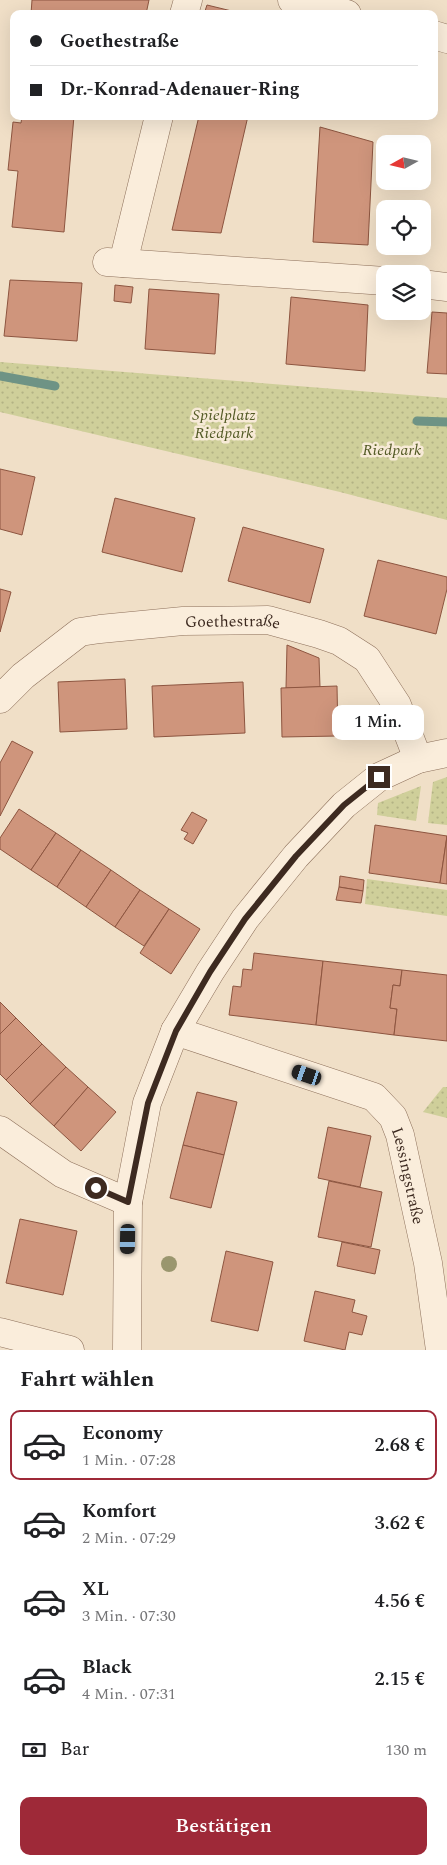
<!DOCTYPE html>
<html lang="de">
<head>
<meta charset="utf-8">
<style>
  :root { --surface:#fff; --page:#f2f2f2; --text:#202124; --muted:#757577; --line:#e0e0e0; --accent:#9e2938 }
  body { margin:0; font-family:Spectral,serif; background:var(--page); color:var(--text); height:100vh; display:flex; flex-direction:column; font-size:19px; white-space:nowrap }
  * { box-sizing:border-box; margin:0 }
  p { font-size:16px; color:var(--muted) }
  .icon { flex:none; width:28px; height:28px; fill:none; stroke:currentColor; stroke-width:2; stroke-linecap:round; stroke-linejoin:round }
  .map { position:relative; height:1350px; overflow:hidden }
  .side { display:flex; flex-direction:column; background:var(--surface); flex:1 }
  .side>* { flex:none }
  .hud { position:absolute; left:10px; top:10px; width:428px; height:110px; border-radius:10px; box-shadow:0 5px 20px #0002; display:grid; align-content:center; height:110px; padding:0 20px; background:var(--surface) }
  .needle { width:32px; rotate:262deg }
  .tools { position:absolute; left:376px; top:135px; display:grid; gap:10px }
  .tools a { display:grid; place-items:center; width:55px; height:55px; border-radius:10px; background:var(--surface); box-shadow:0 5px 20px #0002; font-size:25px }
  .end { position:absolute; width:22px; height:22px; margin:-11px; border:6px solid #3d2a20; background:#fff; box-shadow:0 0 0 2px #fff }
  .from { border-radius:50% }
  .bubble { position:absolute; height:35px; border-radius:10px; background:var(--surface); box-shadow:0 5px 20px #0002; font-size:16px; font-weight:600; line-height:35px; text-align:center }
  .car { position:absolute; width:15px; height:30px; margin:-15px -8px; border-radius:6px; box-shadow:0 0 4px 1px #0007; background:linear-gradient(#222 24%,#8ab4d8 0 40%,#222 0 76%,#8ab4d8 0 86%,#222 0) }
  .hud b { display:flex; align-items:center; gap:18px; height:48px; font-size:19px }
  .hud b+b { border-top:1px solid var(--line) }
  .hud i { width:12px; height:12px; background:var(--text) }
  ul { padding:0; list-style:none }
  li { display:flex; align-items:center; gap:15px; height:70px; margin:0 10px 8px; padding:0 10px; border:2px solid transparent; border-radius:10px }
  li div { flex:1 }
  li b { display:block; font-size:19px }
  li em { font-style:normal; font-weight:600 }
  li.current { border-color:var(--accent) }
  li>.icon { width:45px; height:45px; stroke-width:1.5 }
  h2 { padding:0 20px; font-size:22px; line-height:60px }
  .pay { display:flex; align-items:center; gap:12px; height:55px; padding:0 20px; font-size:19px }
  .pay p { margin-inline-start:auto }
  .action { display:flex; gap:10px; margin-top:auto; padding:10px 20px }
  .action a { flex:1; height:58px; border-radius:10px; background:var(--accent); color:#fff; font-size:20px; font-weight:600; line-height:58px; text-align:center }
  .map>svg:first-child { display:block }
  .grass { fill:url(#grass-dots) }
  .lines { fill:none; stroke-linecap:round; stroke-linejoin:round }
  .stream { stroke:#6e9385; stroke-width:9 }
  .building { fill:#cf957c; stroke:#8d5540 }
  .minor-casing { stroke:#8d705b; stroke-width:29 }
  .minor { stroke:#faeddb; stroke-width:28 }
  .tree { fill:#9a966e }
  .route { stroke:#3d2a20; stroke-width:6 }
  .labels { text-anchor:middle; stroke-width:5; stroke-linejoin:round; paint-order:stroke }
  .park-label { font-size:16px; font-style:italic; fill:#535a25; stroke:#f7ead7 }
  .street-label { font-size:16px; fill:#3d2a20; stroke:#f7ead7 }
</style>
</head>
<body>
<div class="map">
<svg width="447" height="1350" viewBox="0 0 447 1350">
  <defs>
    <pattern id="grass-dots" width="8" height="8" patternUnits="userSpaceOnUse" patternTransform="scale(1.25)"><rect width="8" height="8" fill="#cfcf9a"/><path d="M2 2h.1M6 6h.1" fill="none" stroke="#b3b284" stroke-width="1.8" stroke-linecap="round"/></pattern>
  </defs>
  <rect width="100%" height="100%" fill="#f0dfc7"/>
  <!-- grass -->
  <g class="grass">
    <path d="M0 362 447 398V520L340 492 0 412Z"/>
    <path d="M447 777V825L428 823 433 782Z"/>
    <path d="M421 786 416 821 377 815 378 803Z"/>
    <path d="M367 879 447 890V916L365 904Z"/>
    <path d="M443 1087H447V1118L423 1112Z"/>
  </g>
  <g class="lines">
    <!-- stream -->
    <g class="stream">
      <path d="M0 376 55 386"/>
      <path d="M417 421 447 422"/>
    </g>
  </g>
  <!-- building -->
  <g class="building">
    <path d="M32 0H149L146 14H31Z"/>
    <path d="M207 5 244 14H204Z"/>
    <path d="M22 116H74L64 232 12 227 18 171 8 170 13 122 21 123Z"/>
    <path d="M199 116H248L221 233 172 230Z"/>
    <path d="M320 127 373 142 368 245 313 242Z"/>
    <path d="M10 280 82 283 77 341 4 336Z"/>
    <path d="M115 285 133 287 131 303 114 301Z"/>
    <path d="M149 289 219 294 215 354 145 349Z"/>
    <path d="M291 297 368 305 365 371 286 364Z"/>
    <path d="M432 312 447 313V374L427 373Z"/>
    <path d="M0 469 35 477 22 535 0 529Z"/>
    <path d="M115 498 195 518 182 572 102 552Z"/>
    <path d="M243 527 324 549 310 603 228 581Z"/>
    <path d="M378 560 447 577V589L436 634 364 616Z"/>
    <path d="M0 589 11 592 0 632Z"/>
    <path d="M287 645 319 658 320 687 286 688Z"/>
    <path d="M125 679 127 729 60 732 58 682Z"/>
    <path d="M243 682 245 733 154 737 152 686Z"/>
    <path d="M337 686 338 736 282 737 281 688Z"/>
    <path d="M12 741 33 752 0 816V763Z"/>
    <path d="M19 809 56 833 31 870 0 849V838Z"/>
    <path d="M192 812 207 820 193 844 184 839 188 833 181 830Z"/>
    <path d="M375 825 447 836 440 883 369 873Z"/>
    <path d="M56 833 81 850 57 887 31 870Z"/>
    <path d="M447 836V884L440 883Z"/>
    <path d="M81 850 111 870 86 907 57 887Z"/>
    <path d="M111 870 140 890 115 927 86 907Z"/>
    <path d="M340 876 364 880 363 891 339 887Z"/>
    <path d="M339 887 363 891 361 903 336 900Z"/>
    <path d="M140 890 169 909 144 946 115 927Z"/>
    <path d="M169 909 200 929 171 974 140 953Z"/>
    <path d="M254 953 323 961 316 1025 229 1015 233 986 241 987 243 969 252 970Z"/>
    <path d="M323 961 402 970 400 986 393 985 390 1008 397 1009 394 1035 316 1025Z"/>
    <path d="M402 970 447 975V1041L394 1035 397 1009 390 1008 393 985 400 986Z"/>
    <path d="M0 1002 16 1018 0 1034Z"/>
    <path d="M16 1018 42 1044 6 1080 0 1074V1034Z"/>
    <path d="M42 1044 66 1067 30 1104 6 1080Z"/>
    <path d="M66 1067 88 1087 54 1126 30 1104Z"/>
    <path d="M88 1087 116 1112 81 1151 54 1126Z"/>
    <path d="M197 1092 237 1102 224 1155 183 1145Z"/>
    <path d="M328 1127 371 1136 360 1187 318 1178Z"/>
    <path d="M183 1145 224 1155 211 1208 170 1198Z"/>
    <path d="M329 1181 382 1192 371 1247 318 1237Z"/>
    <path d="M20 1219 77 1231 63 1295 6 1283Z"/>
    <path d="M342 1242 380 1250 375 1274 337 1266Z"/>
    <path d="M226 1251 273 1262 258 1331 211 1321Z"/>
    <path d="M315 1291 355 1300 352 1312 367 1316 362 1335 349 1332 345 1350 304 1341Z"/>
  </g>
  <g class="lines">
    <defs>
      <g id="minor">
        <path d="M292 0 347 14"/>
        <path d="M184 14 188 0"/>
        <path d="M434 35 447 39"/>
        <path d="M107 262 385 281"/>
        <path d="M123 263 159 116"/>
        <path d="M422 284 447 287"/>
        <path id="s1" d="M0 699 23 676 80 632 100 629 183 621 268 620 319 634 339 641 367 659 397 705 418 759"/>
        <path id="s2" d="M175 1031 374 1097 393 1117 400 1135 428 1263 440 1350"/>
        <path d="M0 1130 63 1174 128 1202"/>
        <path d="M0 1332 70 1350"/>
        <path d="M127 1350 128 1202 147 1103 175 1031 210 972 245 919 296 856 344 805 379 777 418 759 447 753"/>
      </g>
    </defs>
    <!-- minor casing -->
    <use href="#minor" class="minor-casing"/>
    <!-- minor -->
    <use href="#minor" class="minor"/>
  </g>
  <!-- trees -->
  <circle class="tree" cx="169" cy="1264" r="8"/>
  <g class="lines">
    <!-- route -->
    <path class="route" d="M96 1188 128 1202 148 1103 176 1031 210 972 245 919 296 856 344 805 379 777"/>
  </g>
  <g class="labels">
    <!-- park labels -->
    <g class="park-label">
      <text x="224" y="420">Spielplatz<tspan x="224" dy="18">Riedpark</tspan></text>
      <text x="392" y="455">Riedpark</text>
    </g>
    <!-- street labels -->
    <g class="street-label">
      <text dy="6" stroke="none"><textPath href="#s1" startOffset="258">Goethestraße</textPath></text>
      <text dy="6" stroke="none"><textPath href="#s2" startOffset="298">Lessingstraße</textPath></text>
    </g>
  </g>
</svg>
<div class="tools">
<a><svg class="needle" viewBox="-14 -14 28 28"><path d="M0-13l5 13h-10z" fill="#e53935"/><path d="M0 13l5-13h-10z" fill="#757577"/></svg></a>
<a><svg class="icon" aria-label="locate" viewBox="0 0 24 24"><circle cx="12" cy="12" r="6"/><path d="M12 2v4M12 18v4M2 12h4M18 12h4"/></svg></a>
<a><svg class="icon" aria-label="layers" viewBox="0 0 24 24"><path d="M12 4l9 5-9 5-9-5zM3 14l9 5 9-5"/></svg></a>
</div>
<i class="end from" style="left:96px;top:1188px"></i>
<i class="end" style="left:379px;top:777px"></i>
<div class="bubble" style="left:332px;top:705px;width:92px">1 Min.</div>
<i class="car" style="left:307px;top:1075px;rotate:289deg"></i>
<i class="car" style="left:128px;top:1239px;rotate:181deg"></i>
<div class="hud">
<b><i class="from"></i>Goethestraße</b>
<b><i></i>Dr.-Konrad-Adenauer-Ring</b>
</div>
</div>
<section class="side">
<h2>Fahrt wählen</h2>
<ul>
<li class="current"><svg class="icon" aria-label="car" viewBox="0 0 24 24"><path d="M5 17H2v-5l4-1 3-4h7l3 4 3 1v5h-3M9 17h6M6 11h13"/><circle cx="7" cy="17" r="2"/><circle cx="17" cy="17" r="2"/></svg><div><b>Economy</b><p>1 Min. · 07:28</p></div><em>2.68 €</em></li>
<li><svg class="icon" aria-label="car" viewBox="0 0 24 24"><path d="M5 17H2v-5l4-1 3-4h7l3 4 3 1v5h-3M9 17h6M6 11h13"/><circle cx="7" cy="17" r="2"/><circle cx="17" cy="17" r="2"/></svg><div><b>Komfort</b><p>2 Min. · 07:29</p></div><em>3.62 €</em></li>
<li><svg class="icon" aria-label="car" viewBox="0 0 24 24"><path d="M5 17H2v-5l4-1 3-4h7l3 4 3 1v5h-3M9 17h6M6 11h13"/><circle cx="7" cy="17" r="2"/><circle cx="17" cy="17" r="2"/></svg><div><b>XL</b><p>3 Min. · 07:30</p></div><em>4.56 €</em></li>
<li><svg class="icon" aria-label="car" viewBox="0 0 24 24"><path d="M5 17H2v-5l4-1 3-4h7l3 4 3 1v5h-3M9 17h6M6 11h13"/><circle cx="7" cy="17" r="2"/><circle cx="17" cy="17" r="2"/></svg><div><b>Black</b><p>4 Min. · 07:31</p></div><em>2.15 €</em></li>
</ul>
<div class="pay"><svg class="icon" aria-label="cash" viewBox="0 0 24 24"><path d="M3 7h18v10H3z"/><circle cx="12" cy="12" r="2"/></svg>Bar<p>130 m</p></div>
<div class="action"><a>Bestätigen</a></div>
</section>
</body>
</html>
